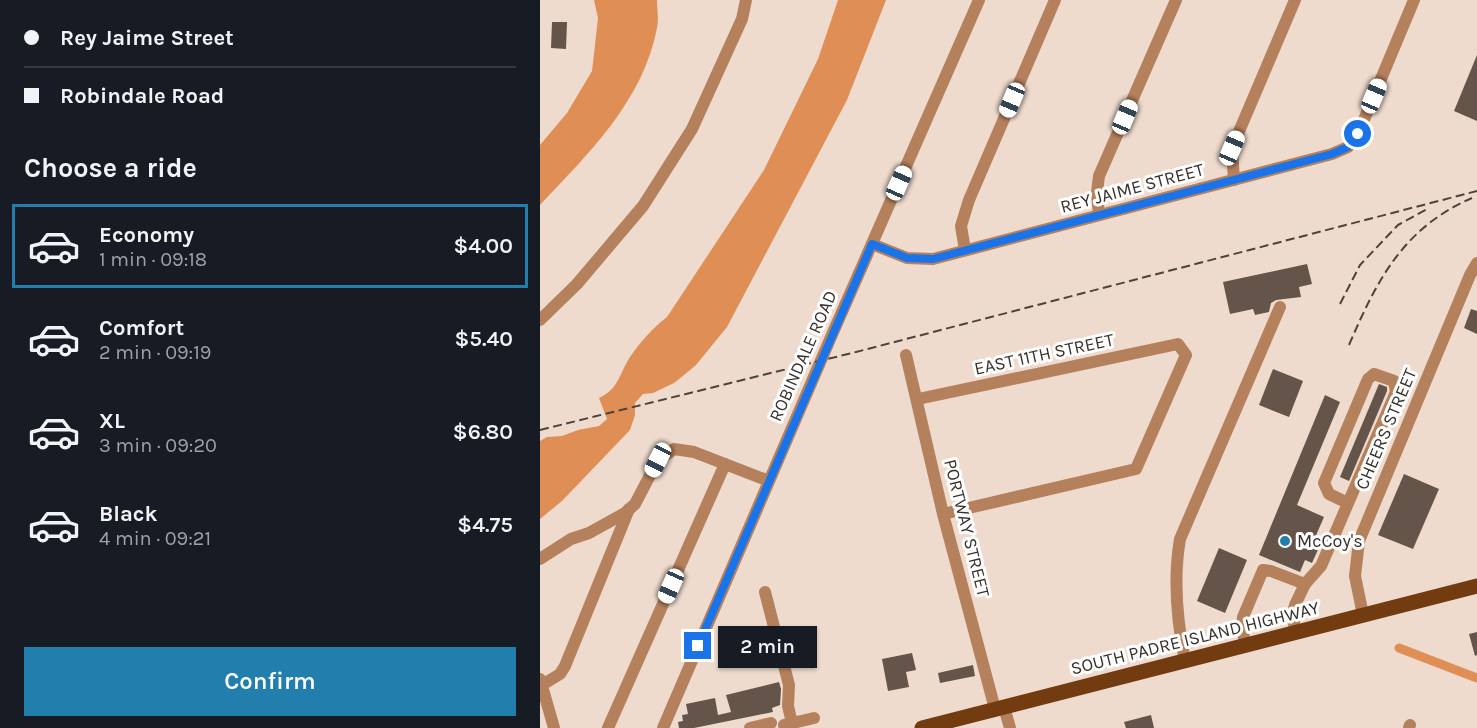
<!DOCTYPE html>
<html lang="en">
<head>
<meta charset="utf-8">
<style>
  :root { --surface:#171b24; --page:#242831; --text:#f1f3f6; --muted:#9ea1a6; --line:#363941; --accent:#227eac }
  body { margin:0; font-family:Karla,sans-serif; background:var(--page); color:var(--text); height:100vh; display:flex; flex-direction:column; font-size:22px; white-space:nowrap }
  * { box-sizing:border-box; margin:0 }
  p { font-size:20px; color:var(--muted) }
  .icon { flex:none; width:33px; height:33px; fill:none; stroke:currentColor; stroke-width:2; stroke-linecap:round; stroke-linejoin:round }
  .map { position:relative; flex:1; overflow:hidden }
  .panel { display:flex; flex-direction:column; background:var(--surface); width:540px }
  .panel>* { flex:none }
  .top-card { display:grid; align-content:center; height:132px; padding:0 24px; background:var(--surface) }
  .end { position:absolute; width:27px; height:27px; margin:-14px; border:8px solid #1a73e8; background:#fff; box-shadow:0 0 0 3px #fff }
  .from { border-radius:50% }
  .bubble { position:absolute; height:42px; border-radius:0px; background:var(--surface); box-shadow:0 2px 4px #0004; font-size:20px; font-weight:600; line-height:42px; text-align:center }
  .car { position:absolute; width:18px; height:36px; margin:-18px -9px; border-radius:8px; box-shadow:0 0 4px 2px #0007; background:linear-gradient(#fff 24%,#345 0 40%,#fff 0 76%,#345 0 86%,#fff 0) }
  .top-card b { display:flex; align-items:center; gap:21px; height:57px; font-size:22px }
  .top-card b+b { border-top:2px solid var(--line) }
  .top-card i { width:15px; height:15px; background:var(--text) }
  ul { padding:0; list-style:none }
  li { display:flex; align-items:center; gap:18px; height:84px; margin:0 12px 9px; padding:0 12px; border:3px solid transparent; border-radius:0px }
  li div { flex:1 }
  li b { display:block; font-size:22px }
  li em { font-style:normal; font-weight:600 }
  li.current { border-color:var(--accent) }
  li>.icon { width:54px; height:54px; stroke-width:1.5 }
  h2 { padding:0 24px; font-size:27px; line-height:72px }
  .primary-button { display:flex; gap:12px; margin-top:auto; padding:12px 24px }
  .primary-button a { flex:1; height:69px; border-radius:0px; background:var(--accent); color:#fff; font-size:24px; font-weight:600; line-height:69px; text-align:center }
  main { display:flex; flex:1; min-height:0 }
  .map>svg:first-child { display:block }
  .water { fill:#df8f56 }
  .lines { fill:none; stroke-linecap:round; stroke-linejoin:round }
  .canal { stroke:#df8f56; stroke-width:9 }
  .building { fill:#645449 }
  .minor { stroke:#b5815d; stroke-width:12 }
  .major { stroke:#723c10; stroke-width:15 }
  .rail { stroke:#4e443e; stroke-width:2; stroke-dasharray:9 4.5; stroke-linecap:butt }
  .route { stroke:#1a73e8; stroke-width:8 }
  .poi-dot { fill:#227eac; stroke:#fff; stroke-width:2 }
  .labels { text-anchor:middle; stroke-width:6; stroke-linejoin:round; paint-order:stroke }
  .street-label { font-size:18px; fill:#38302b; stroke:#fff }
  .poi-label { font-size:18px; fill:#38302b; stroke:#fff; text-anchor:start }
</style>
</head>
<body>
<main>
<section class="panel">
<div class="top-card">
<b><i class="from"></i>Rey Jaime Street</b>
<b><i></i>Robindale Road</b>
</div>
<h2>Choose a ride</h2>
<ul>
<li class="current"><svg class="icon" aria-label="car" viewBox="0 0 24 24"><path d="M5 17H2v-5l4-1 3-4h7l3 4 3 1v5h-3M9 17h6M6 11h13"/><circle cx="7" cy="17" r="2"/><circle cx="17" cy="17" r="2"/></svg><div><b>Economy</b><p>1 min · 09:18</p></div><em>$4.00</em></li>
<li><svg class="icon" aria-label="car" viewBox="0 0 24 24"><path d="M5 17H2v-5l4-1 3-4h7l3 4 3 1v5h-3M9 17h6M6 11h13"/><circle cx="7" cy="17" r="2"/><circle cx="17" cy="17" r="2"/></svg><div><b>Comfort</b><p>2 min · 09:19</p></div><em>$5.40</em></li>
<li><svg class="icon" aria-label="car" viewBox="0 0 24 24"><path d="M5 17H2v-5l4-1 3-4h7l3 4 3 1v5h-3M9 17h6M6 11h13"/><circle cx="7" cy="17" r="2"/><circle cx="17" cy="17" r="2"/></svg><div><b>XL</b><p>3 min · 09:20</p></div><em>$6.80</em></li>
<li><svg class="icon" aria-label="car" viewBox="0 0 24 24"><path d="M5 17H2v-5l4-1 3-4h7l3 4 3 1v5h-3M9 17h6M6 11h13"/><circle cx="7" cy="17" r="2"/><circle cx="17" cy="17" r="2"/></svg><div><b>Black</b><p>4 min · 09:21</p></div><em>$4.75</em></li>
</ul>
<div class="primary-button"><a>Confirm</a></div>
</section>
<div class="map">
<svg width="937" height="728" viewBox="0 0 937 728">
  <rect width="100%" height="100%" fill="#eedbce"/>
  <!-- water -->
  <g class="water">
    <path d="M54 0H117C117 9 119 19 117 28 103 101 49 153 0 205V145L27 113 52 71 58 18Z"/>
    <path d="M298 0H346L307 100 187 327 156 365 144 375 134 383 113 393 103 394 95 403V415L90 430 22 501 0 519V441L7 437 22 436 38 430 59 426 67 419 59 398C79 389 79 374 90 357 100 342 113 328 127 317L224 170 278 59Z"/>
  </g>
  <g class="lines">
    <!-- canal -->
    <path class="canal" d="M859 648 937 678"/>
  </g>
  <!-- building -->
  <g class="building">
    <path d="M12 22H27L26 49 11 48Z"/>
    <path d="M937 55V121L914 111Z"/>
    <path d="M767 264 772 284 759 287 761 297 736 300 731 303 729 312 715 315 713 309 690 314 683 282Z"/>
    <path d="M931 309 937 311V334L924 328Z"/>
    <path d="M733 369 763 381 749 417 719 405Z"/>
    <path d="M839 384 847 387V391L809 481 800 477Z"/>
    <path d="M785 395 800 402 757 505 784 517 774 540 781 543 772 563 765 560 760 572 719 555Z"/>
    <path d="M864 474 899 489 873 549 838 535Z"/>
    <path d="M679 548 707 560 685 613 657 601Z"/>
    <path d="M937 632V655L935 656 929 634Z"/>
    <path d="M372 653 376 670 366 672 369 687 348 691 342 659Z"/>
    <path d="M433 665 435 676 400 683 398 673Z"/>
    <path d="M239 682 241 689 240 705 232 708 233 712 154 728H139L138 722 143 721 142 715 148 714 146 704 175 698 178 715 191 712 186 695Z"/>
    <path d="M611 715 614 728H586L584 722Z"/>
  </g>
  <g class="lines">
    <!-- minor -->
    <g class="minor">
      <path d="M694 180 692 148 755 0"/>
      <path d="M559 215 557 192 559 176 636 0"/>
      <path d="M332 244 367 258 393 259 792 154 808 147 818 134 874 0"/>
      <path d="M425 250 421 226 429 200 515 0"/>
      <path d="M0 320 37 284 103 206 152 129 202 19 206 0"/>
      <path d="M366 355 403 514 455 709"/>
      <path d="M378 399 638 344 646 355 596 469 403 514"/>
      <path d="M0 559 31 539 49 533 85 513 95 504 118 460 134 449 154 452 229 481"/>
      <path d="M225 592 249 685 248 706 252 723"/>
      <path d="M823 615 815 576 819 541 930 275 937 263"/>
      <path d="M755 632 753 613 755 605 765 584 781 566 856 392 854 381 834 374 828 379 784 483 789 494 808 503"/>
      <path d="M705 645 702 626 703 617 723 570 731 571 765 584"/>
      <path d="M645 661C637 621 633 579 640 539L740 307"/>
      <path d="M0 679 14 728"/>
      <path d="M2 685 20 674 25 666 89 509"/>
      <path d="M464 707 470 728"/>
      <path d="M68 728 185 464"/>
      <path d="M123 728 291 337 439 0"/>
      <path d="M210 728 231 723"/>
      <path d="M245 728 244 725 274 718"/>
      <path d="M869 728 870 725"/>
    </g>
    <!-- major -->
    <path class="major" d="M382 728 937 586"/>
    <!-- rail -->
    <g class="rail">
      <path d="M800 304 820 265 858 225 889 208"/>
      <path d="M809 345C837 280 863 228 932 198"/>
      <path d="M0 430 316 352 937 191"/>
    </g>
  </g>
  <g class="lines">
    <!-- route -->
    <path class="route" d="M158 646 332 244 367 258 393 259 792 154 808 147 818 134"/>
  </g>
  <!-- markers -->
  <circle class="poi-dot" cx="745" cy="541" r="6"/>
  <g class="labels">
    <!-- street labels -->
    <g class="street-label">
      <text transform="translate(592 188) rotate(-15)" y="6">REY JAIME STREET</text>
      <text transform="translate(504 354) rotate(-12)" y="6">EAST 11TH STREET</text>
      <text transform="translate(263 356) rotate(-66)" y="6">ROBINDALE ROAD</text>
      <text transform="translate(846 429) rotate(-67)" y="6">CHEERS STREET</text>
      <text transform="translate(427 528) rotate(76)" y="6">PORTWAY STREET</text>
      <text transform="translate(655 638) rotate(-14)" y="6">SOUTH PADRE ISLAND HIGHWAY</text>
    </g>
    <!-- poi labels -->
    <g class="poi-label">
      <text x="757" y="547">McCoy's</text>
    </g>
  </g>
</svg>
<i class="end from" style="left:818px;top:134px"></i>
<i class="end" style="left:158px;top:646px"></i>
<div class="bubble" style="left:178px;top:626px;width:99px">2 min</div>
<i class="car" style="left:834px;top:96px;rotate:23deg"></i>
<i class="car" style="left:472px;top:100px;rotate:203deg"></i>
<i class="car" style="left:585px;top:117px;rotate:23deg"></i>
<i class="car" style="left:692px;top:148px;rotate:23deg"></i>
<i class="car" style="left:359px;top:183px;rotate:24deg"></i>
<i class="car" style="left:118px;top:460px;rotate:207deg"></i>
<i class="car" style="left:131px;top:586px;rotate:204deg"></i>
</div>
</main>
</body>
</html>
